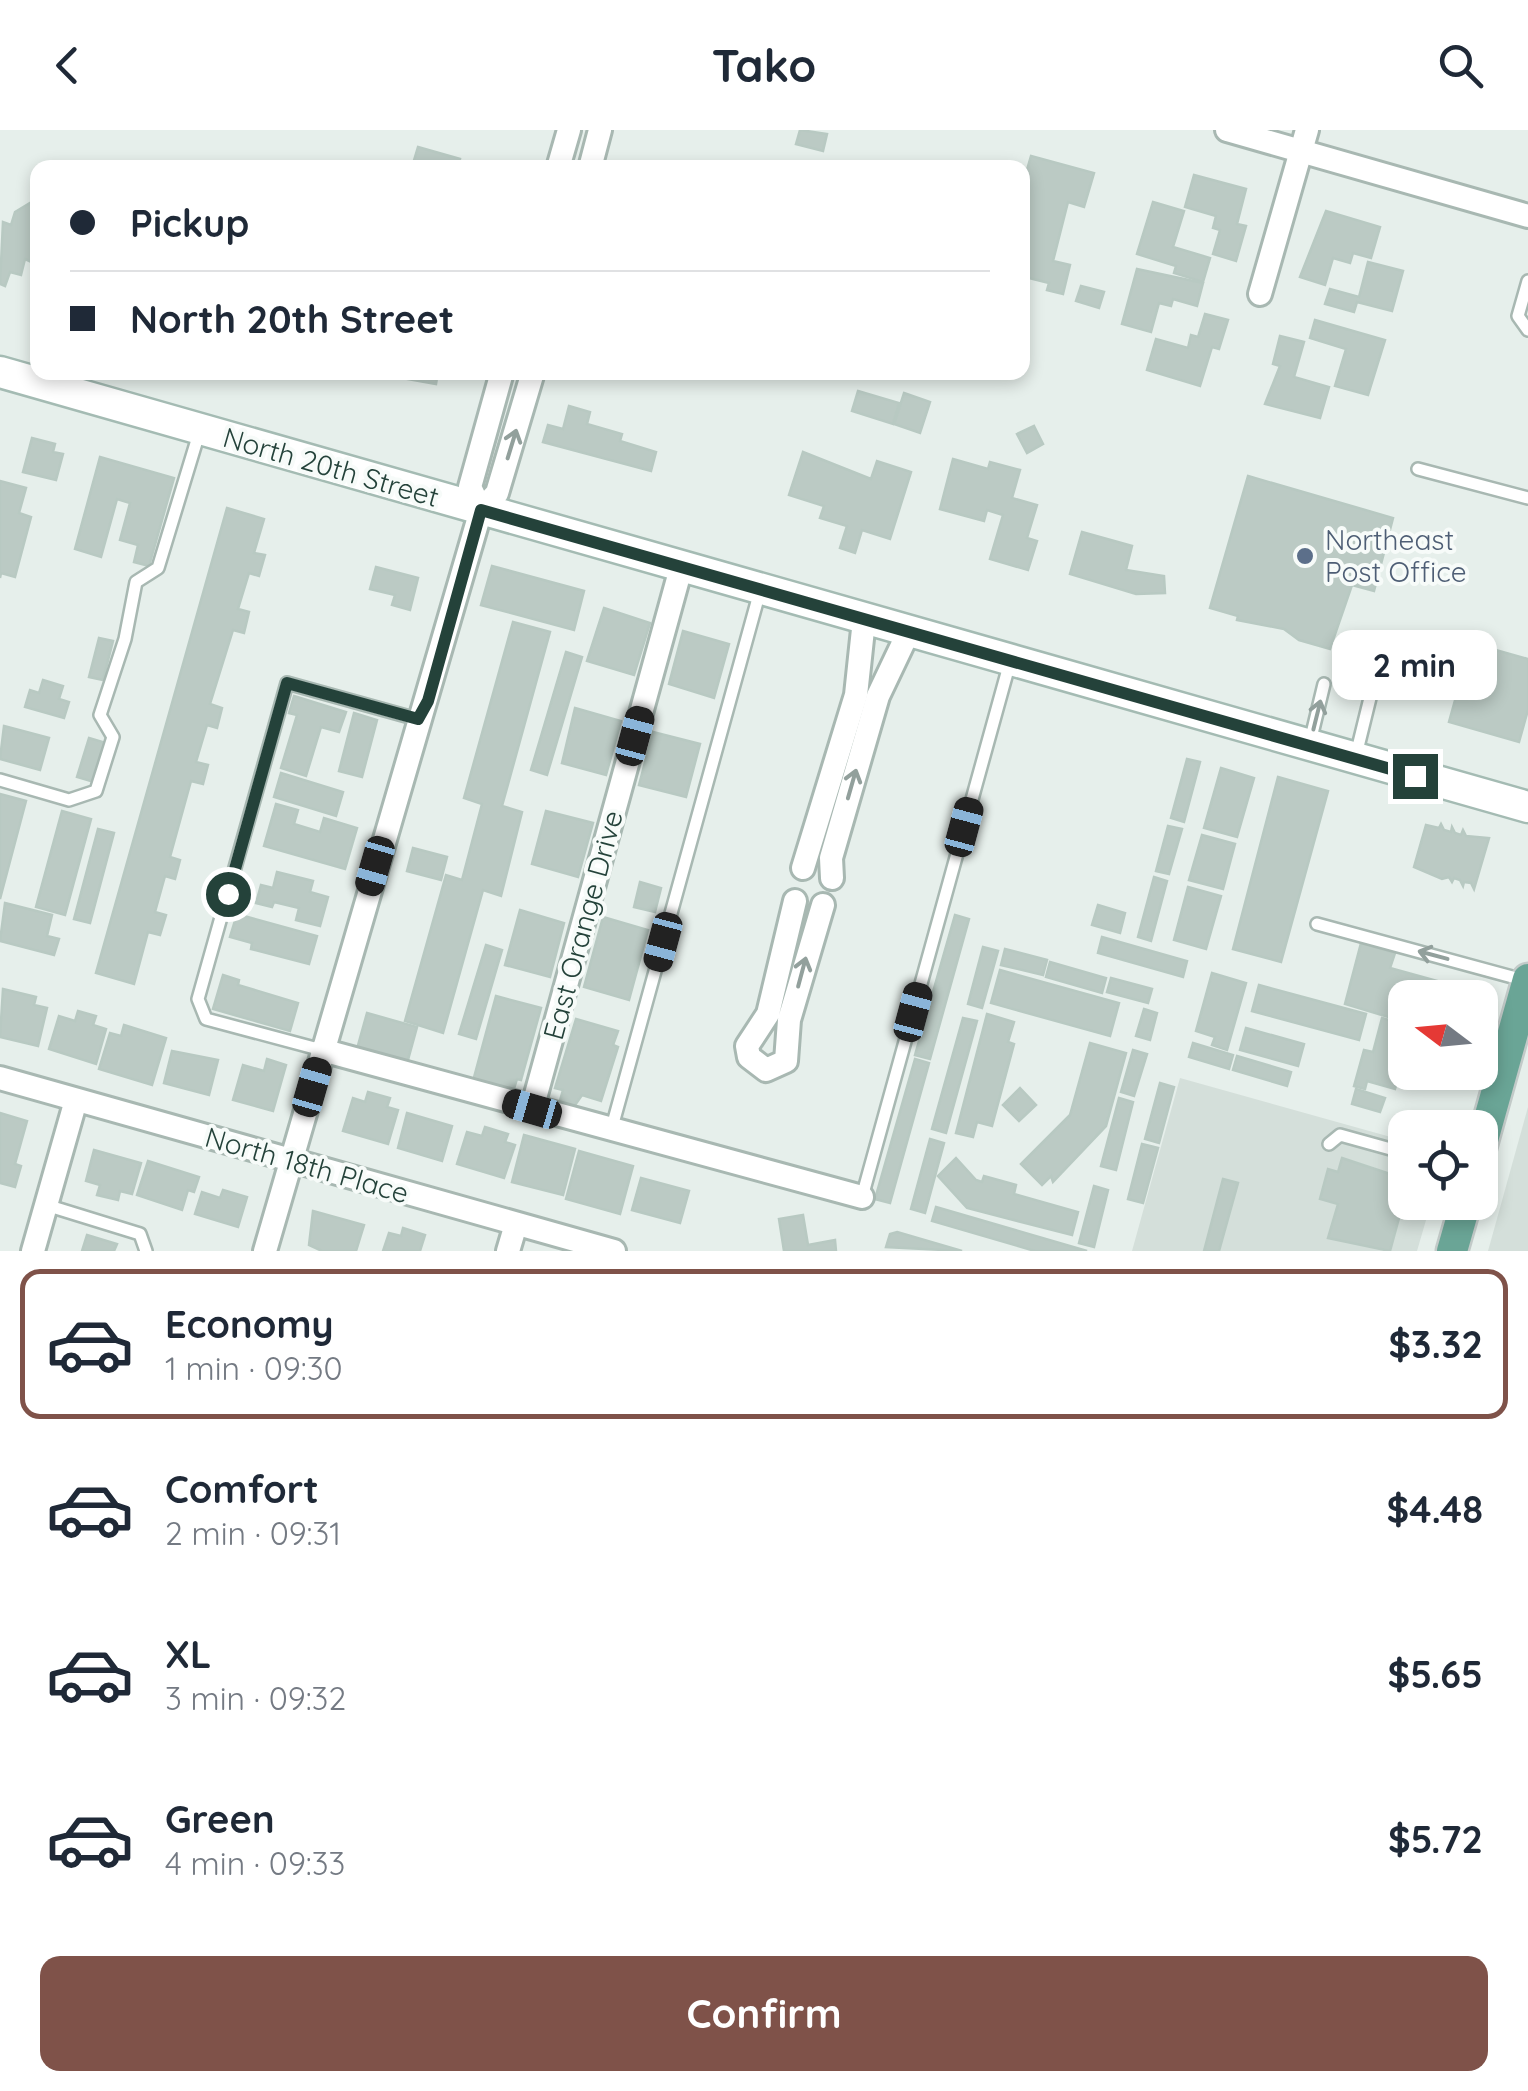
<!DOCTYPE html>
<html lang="en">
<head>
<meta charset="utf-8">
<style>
  :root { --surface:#fff; --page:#f2f2f3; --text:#1f2937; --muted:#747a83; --line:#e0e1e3; --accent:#7f5249 }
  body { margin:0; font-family:Quicksand,sans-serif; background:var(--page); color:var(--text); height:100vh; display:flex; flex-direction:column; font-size:38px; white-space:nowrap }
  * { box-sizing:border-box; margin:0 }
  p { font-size:32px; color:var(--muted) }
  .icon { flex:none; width:55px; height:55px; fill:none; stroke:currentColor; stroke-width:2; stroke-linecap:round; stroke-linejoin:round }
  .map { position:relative; height:1121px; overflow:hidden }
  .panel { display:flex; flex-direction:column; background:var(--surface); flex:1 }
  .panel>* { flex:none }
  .guide { position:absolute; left:30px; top:30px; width:1000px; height:220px; border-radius:20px; box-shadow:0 5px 15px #0003; display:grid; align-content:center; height:220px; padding:0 40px; background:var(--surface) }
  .needle { width:65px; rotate:286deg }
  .buttons { position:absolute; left:1388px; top:850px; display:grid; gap:20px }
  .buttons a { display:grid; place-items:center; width:110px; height:110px; border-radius:20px; background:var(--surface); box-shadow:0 5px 15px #0003; font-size:50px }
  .end { position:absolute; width:45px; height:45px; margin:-22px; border:12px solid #24423a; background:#fff; box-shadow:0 0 0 5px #fff }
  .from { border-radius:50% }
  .bubble { position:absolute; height:70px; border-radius:20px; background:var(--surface); box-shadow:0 5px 15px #0003; font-size:32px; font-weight:800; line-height:70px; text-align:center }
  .car { position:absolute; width:30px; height:60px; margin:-30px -15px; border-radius:12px; box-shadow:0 0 8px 2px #0007; background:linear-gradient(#222 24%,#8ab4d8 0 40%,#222 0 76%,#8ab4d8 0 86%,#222 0) }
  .guide b { display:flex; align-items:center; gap:35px; height:95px; font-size:38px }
  .guide b+b { border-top:2px solid var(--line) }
  .guide i { width:25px; height:25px; background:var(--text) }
  ul { padding:18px 0 0; list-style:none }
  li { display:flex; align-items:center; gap:30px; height:150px; margin:0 20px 15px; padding:0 20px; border:5px solid transparent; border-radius:20px }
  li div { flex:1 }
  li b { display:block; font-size:38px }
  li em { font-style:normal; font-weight:800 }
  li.on { border-color:var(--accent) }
  li>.icon { width:90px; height:90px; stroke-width:1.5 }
  .primary-button { display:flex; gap:20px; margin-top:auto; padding:20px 40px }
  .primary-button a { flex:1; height:115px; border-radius:20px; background:var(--accent); color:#fff; font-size:40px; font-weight:800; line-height:115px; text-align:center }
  header { display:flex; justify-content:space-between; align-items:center; height:130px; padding:0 40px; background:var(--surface); font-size:45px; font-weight:800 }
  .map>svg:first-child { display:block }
  .built { fill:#d4dfda }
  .building { fill:#bbcac4; stroke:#b8c9c2; stroke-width:2.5 }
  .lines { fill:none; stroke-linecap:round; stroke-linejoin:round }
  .lane-casing { stroke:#a8b8b2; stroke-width:16 }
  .street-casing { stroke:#a8b8b2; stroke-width:28 }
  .secondary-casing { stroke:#a4bbb3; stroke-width:35 }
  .primary-casing { stroke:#c2cac8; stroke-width:35 }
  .lane { stroke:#fff; stroke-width:11 }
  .street { stroke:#fff; stroke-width:22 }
  .secondary { stroke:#fff; stroke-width:30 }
  .primary { stroke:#6aa596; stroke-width:30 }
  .oneway { stroke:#92a09c }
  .route { stroke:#24423a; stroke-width:12 }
  .service-dot { fill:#5c6f8a; stroke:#f7fbf9; stroke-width:4 }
  .labels { text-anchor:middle; stroke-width:8; stroke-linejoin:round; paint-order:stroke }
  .street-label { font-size:28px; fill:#24423a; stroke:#f7fbf9 }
  .service-label { font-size:28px; fill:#4e5e75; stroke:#f7fbf9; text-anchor:start }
</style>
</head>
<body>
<header><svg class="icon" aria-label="back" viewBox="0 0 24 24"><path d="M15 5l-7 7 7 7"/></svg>Tako<svg class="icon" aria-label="search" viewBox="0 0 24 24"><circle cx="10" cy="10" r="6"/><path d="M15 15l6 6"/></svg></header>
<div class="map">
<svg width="1528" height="1121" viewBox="0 0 1528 1121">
  <rect width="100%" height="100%" fill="#e6efeb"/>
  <!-- built -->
  <g class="built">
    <path d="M1180 948 1405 1011V1072L1431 1073 1417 1121H1132Z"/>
    <path d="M1528 977V1121H1488Z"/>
  </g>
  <!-- building -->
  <g class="building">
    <path d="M800 0 827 4 823 21 796 14Z"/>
    <path d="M418 17 460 29 458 38 412 37Z"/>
    <path d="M1031 26 1094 43 1084 77 1068 72 1053 131 1070 135 1063 164 1047 160 1049 153 1025 147 1022 57Z"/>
    <path d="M1194 45 1246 59 1237 94 1246 96 1236 131 1213 124 1220 100 1213 98 1216 86 1185 77Z"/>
    <path d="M35 70 38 135 25 129 21 145 10 142 5 156 0 154 3 92 11 95 15 82Z"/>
    <path d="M1153 72 1184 81 1173 117 1210 128 1203 152 1174 143 1176 136 1137 124Z"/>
    <path d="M1326 81 1380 97 1371 128 1353 123 1350 133 1333 128 1325 155 1300 147Z"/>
    <path d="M1368 132 1403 141 1392 181 1357 172 1354 182 1325 174 1330 159 1359 167Z"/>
    <path d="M1137 139 1203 153 1197 176 1173 169 1171 176 1159 173 1151 202 1122 194Z"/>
    <path d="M1081 156 1104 162 1099 178 1076 171Z"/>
    <path d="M1205 184 1228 190 1219 219 1212 217 1200 256 1147 240 1156 209 1188 218 1191 205 1198 207Z"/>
    <path d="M1315 190 1385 210 1368 265 1335 256 1346 219 1310 208Z"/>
    <path d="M1280 206 1304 212 1294 247 1329 257 1320 288 1265 274 1280 236 1273 234Z"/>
    <path d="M403 242H438L436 254 402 248Z"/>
    <path d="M858 261 899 273 893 294 852 281Z"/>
    <path d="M904 263 930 272 920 303 894 294Z"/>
    <path d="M569 276 590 282 587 294 622 304 620 311 656 322 651 341 543 312 548 295 563 299Z"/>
    <path d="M1034 296 1043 314 1027 323 1017 304Z"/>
    <path d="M32 308 55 314 53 322 63 324 56 350 23 342Z"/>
    <path d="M803 322 871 349 877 331 911 342 890 409 862 400 855 423 840 418 847 396 820 388 824 376 789 365Z"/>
    <path d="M100 327 174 348 149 436 134 432 138 415 120 410 130 373 117 369 101 427 75 419Z"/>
    <path d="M953 329 988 339 990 332 1020 340 1012 368 1037 375 1027 408 1037 411 1028 440 990 429 1003 385 987 380 984 391 940 379Z"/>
    <path d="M1248 346 1393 388 1374 461 1352 455 1330 519 1299 510 1284 499 1237 490 1238 486 1210 478Z"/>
    <path d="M0 351 26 358 19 383 31 387 15 447 1 443 0 448Z"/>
    <path d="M227 378 264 389 254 423 265 425 259 446 249 443 238 479 249 482 244 503 233 500 210 574 222 578 217 598 207 595 196 632 208 635 203 654 191 651 170 727 180 730 175 749 165 746 155 782 166 785 160 805 148 802 134 854 96 843Z"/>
    <path d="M1082 402 1132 416 1126 440 1164 446 1165 463 1136 464 1070 444Z"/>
    <path d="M492 436 584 461 574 500 481 475Z"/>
    <path d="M376 437 418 448 410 480 392 475 395 465 370 459Z"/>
    <path d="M604 478 650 493 634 545 587 531Z"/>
    <path d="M513 492 550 502 502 676 522 682 501 766 483 760 443 903 405 891 446 745 462 750 482 674 464 668Z"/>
    <path d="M683 501 729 514 714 568 669 554Z"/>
    <path d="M99 508 113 511 103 550 89 547Z"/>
    <path d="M1471 513 1528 529V580L1519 612 1449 592Z"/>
    <path d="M566 522 582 527 547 645 531 640Z"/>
    <path d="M43 550 63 556 59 569 69 572 64 588 25 577 30 560 39 563Z"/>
    <path d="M294 566 346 582 339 602 321 597 306 646 281 638 297 585 289 583Z"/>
    <path d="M575 578 621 591 606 645 562 633Z"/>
    <path d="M354 583 377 590 362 647 339 641Z"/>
    <path d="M4 596 49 608 40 640 0 629Z"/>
    <path d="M653 602 700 614 686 667 639 655Z"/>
    <path d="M89 608 106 613 94 652 77 647Z"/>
    <path d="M1187 629 1200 632 1184 692 1171 688Z"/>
    <path d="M1221 638 1254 648 1237 707 1204 698Z"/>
    <path d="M281 643 343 662 336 686 274 667Z"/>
    <path d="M1278 647 1328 661 1281 832 1233 819Z"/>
    <path d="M0 664 26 671 0 769Z"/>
    <path d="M276 674 298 680 294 694 320 702 324 688 357 698 345 739 264 716Z"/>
    <path d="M62 681 91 689 65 785 36 777Z"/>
    <path d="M546 681 593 693 578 747 532 734Z"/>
    <path d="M1441 694 1444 700 1451 702 1452 697 1455 703 1461 705 1463 700 1466 706 1489 708 1474 759 1471 753 1464 752 1463 756 1460 750 1454 748 1452 752 1449 747 1442 749 1414 737 1426 695 1439 698Z"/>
    <path d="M1168 696 1182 699 1169 744 1156 741Z"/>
    <path d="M98 699 114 703 90 793 74 789Z"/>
    <path d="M1202 705 1235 714 1223 759 1189 750Z"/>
    <path d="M413 718 447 727 441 750 407 741Z"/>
    <path d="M277 742 313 751 310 762 328 767 320 796 296 790 299 778 274 772 272 777 256 773 261 755 273 758Z"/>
    <path d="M1154 747 1167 751 1151 811 1138 807Z"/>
    <path d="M640 752 661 758 655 782 634 777Z"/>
    <path d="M1188 757 1221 766 1206 819 1174 810Z"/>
    <path d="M5 773 52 785 47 806 59 809 54 825 0 811Z"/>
    <path d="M1098 775 1125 783 1120 803 1092 795Z"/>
    <path d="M520 780 564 793 550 847 505 835Z"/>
    <path d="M237 784 317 806 309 834 251 819 252 813 230 807Z"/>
    <path d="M955 785 969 789 930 929 915 925Z"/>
    <path d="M603 787 648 800 629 870 584 857Z"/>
    <path d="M1102 807 1187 831 1183 847 1098 823Z"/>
    <path d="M1361 813 1395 823 1390 838 1463 858 1460 868H1405V892L1345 874Z"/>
    <path d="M486 815 502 820 476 909 459 904Z"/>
    <path d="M983 817 998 821 982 878 968 874Z"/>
    <path d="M1005 819 1047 830 1043 845 1001 835Z"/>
    <path d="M1050 832 1106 848 1102 863 1046 847Z"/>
    <path d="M1000 840 1119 873 1110 906 991 873Z"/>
    <path d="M1212 843 1246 853 1227 920 1212 915 1215 907 1196 901Z"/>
    <path d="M223 845 239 850 238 855 298 873 290 901 213 879Z"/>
    <path d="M1111 848 1152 859 1148 873 1107 862Z"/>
    <path d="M1259 855 1366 884 1359 910 1252 881Z"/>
    <path d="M3 859 36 867 34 875 47 878 38 916 0 907Z"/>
    <path d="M496 866 541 878 521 950 517 949 513 962 473 951Z"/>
    <path d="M1144 879 1157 883 1150 910 1136 906Z"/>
    <path d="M78 881 96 886 93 895 106 899 96 934 49 919 59 886 75 891Z"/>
    <path d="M367 883 417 897 406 937 357 919Z"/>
    <path d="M987 884 1014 892 1008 912 1014 914 992 996 977 992 973 1007 956 1003Z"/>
    <path d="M963 888 977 891 946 1003 932 999Z"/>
    <path d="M1382 888 1405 895V925L1395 959 1367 951 1365 959 1354 956 1364 920 1373 922Z"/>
    <path d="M576 889 618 901 613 915 618 917 601 971 582 965 573 978 559 974 563 960 555 958Z"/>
    <path d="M124 895 166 908 152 955 99 939 110 903 121 906Z"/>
    <path d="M1246 898 1304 914 1298 936 1240 920Z"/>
    <path d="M1090 913 1126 923 1106 996 1053 1052 1051 1046 1042 1055 1021 1034 1070 985Z"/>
    <path d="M1193 913 1233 925 1229 939 1189 927Z"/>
    <path d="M1133 920 1147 924 1134 966 1121 962Z"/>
    <path d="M172 921 218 930 209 965 164 953Z"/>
    <path d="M1237 926 1291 942 1287 956 1233 940Z"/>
    <path d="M267 929 286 935 273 981 233 970 243 935 264 941Z"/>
    <path d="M915 929 929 933 890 1073 875 1069Z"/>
    <path d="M1160 953 1174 957 1159 1013 1145 1009Z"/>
    <path d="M1020 958 1036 975 1019 991 1003 975Z"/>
    <path d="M1356 959 1385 968 1380 982 1352 974Z"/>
    <path d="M368 962 390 968 387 977 398 980 388 1014 343 1001 353 968 365 972Z"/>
    <path d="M1119 968 1133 972 1116 1040 1101 1036Z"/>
    <path d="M0 983 27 991 15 1034 21 1036 15 1057 0 1053Z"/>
    <path d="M407 983 452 996 442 1031 398 1018Z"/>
    <path d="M485 997 508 1004 505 1012 515 1015 504 1048 457 1034 467 1002 482 1006Z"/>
    <path d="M524 1005 575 1019 563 1065 512 1052Z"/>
    <path d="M930 1009 944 1013 925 1083 911 1079Z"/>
    <path d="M1142 1014 1158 1018 1143 1073 1128 1069Z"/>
    <path d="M94 1020 141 1033 132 1064 120 1061 118 1070 97 1065 100 1055 86 1051Z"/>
    <path d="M579 1021 633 1036 620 1084 566 1069Z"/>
    <path d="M956 1028 976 1050 982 1052 984 1046 1016 1055 1014 1064 1078 1082 1072 1105 967 1078 938 1046Z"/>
    <path d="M1342 1028 1405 1049V1066L1390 1121 1328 1108 1338 1074 1320 1069 1328 1039 1338 1042Z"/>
    <path d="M148 1031 199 1047 194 1062 188 1060 182 1080 137 1065Z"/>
    <path d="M641 1048 689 1061 680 1093 632 1080Z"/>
    <path d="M1223 1049 1238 1053 1219 1121H1204Z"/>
    <path d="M1094 1056 1108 1060 1094 1117 1079 1113Z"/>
    <path d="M223 1060 247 1067 238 1097 195 1084 202 1062 220 1068Z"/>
    <path d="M936 1077 1087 1121H1035L932 1091Z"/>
    <path d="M313 1081 364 1095 356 1121H322L309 1115Z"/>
    <path d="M803 1085 808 1115 835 1110 836 1121H784L779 1089Z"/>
    <path d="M403 1098 425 1105 420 1121H383L389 1103 401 1106Z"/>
    <path d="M897 1102 962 1121 886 1117 890 1104Z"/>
    <path d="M87 1105 117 1114 114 1121H82Z"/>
  </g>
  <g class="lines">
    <defs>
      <g id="lane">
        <path d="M1528 151 1518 186 1528 200"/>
        <path d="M1418 339 1528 368"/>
        <path d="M1310 612 1324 554"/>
        <path d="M1356 625 1371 564"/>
        <path d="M0 650 69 670 96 661 113 607 100 585 125 509 136 452 158 438 200 300"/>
        <path d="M1317 794 1527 851"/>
        <path d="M322 920 206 889 198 869 287 553 417 589"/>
        <path d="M612 997 760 461"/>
        <path d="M1329 1014 1340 1005 1405 1023"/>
        <path d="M862 1067 1010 532"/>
        <path d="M46 1075 140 1104 146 1121"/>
      </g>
      <g id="street">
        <path d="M1227 0 1528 86"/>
        <path d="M558 38 569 0"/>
        <path d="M590 38 600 0"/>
        <path d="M1260 164 1307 0"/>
        <path d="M481 380 470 357 502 242"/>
        <path d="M803 738 856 565 864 490"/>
        <path d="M832 748 831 728 878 566 908 503"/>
        <path d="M795 771 768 884 747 916 749 927 766 940 786 931 789 890 823 775"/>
        <path d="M322 920 862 1067"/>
        <path d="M0 948 614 1121"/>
        <path d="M532 979 681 438"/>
        <path d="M33 1121 76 970"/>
        <path d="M265 1121 481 380 497 363 533 242"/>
        <path d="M508 1121 516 1094"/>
      </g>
      <path id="secondary" d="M0 242 1528 677"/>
      <g id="primary">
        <path d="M1480 1021 1528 849"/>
        <path d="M1452 1121 1466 1072"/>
      </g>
    </defs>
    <!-- lane casing -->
    <use href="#lane" class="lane-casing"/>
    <!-- street casing -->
    <use href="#street" class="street-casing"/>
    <!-- secondary casing -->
    <use href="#secondary" class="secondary-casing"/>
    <!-- primary casing -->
    <use href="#primary" class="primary-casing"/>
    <!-- lane -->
    <use href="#lane" class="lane"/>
    <!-- street -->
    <use href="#street" class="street"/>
    <!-- secondary -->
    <use href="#secondary" class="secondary"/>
    <!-- primary -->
    <use href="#primary" class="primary"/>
  </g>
  <!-- one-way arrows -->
  <defs><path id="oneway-shaft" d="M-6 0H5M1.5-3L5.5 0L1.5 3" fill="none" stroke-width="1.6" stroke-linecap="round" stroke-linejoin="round" transform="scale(2.5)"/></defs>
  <g class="oneway">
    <use href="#oneway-shaft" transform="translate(512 314) rotate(-73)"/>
    <use href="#oneway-shaft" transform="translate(1317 585) rotate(-76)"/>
    <use href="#oneway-shaft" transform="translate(852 654) rotate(-74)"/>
    <use href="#oneway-shaft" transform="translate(1433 825) rotate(-165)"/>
    <use href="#oneway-shaft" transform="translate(802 842) rotate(-75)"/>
  </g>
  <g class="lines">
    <!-- route -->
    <path class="route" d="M228 764 287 553 418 589 428 571 481 380 1415 646"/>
  </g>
  <!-- markers -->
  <circle class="service-dot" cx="1305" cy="426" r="10"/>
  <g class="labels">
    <!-- street labels -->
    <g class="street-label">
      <text transform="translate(331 337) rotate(16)" y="10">North 20th Street</text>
      <text transform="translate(583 795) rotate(-75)" y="10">East Orange Drive</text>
      <text transform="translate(307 1035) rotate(16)" y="10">North 18th Place</text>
    </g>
    <!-- service labels -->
    <g class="service-label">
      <text x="1325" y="420">Northeast<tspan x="1325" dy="32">Post Office</tspan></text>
    </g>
  </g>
</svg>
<div class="buttons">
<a><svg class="needle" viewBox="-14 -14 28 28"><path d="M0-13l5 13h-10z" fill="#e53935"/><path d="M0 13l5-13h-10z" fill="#747a83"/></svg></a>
<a><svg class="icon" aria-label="locate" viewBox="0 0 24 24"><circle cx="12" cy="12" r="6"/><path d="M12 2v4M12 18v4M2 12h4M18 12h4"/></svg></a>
</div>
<i class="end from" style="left:228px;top:764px"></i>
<i class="end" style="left:1415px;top:646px"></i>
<div class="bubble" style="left:1332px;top:500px;width:165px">2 min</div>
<i class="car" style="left:635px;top:606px;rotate:15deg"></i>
<i class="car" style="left:964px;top:697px;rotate:15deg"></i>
<i class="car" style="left:375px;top:736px;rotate:196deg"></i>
<i class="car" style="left:663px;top:812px;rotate:195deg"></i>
<i class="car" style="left:913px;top:882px;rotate:15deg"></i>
<i class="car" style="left:312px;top:957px;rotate:16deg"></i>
<i class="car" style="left:532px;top:979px;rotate:286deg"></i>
<div class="guide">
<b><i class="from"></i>Pickup</b>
<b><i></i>North 20th Street</b>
</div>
</div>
<section class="panel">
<ul>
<li class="on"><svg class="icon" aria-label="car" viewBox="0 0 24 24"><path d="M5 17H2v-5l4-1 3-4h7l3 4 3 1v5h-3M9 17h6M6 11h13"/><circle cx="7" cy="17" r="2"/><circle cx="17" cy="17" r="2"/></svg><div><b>Economy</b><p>1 min · 09:30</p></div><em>$3.32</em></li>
<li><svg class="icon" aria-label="car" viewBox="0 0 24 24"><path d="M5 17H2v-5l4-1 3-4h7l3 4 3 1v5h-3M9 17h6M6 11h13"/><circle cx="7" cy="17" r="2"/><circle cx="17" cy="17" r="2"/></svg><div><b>Comfort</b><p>2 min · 09:31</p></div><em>$4.48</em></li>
<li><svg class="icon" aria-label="car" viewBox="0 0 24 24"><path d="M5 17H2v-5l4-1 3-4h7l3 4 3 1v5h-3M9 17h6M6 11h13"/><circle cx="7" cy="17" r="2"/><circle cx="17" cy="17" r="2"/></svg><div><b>XL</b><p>3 min · 09:32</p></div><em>$5.65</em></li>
<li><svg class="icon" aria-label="car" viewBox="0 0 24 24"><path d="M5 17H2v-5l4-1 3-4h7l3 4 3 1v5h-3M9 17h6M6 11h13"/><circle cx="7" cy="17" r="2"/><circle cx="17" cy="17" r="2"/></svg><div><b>Green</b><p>4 min · 09:33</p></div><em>$5.72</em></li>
</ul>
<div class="primary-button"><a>Confirm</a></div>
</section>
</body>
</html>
